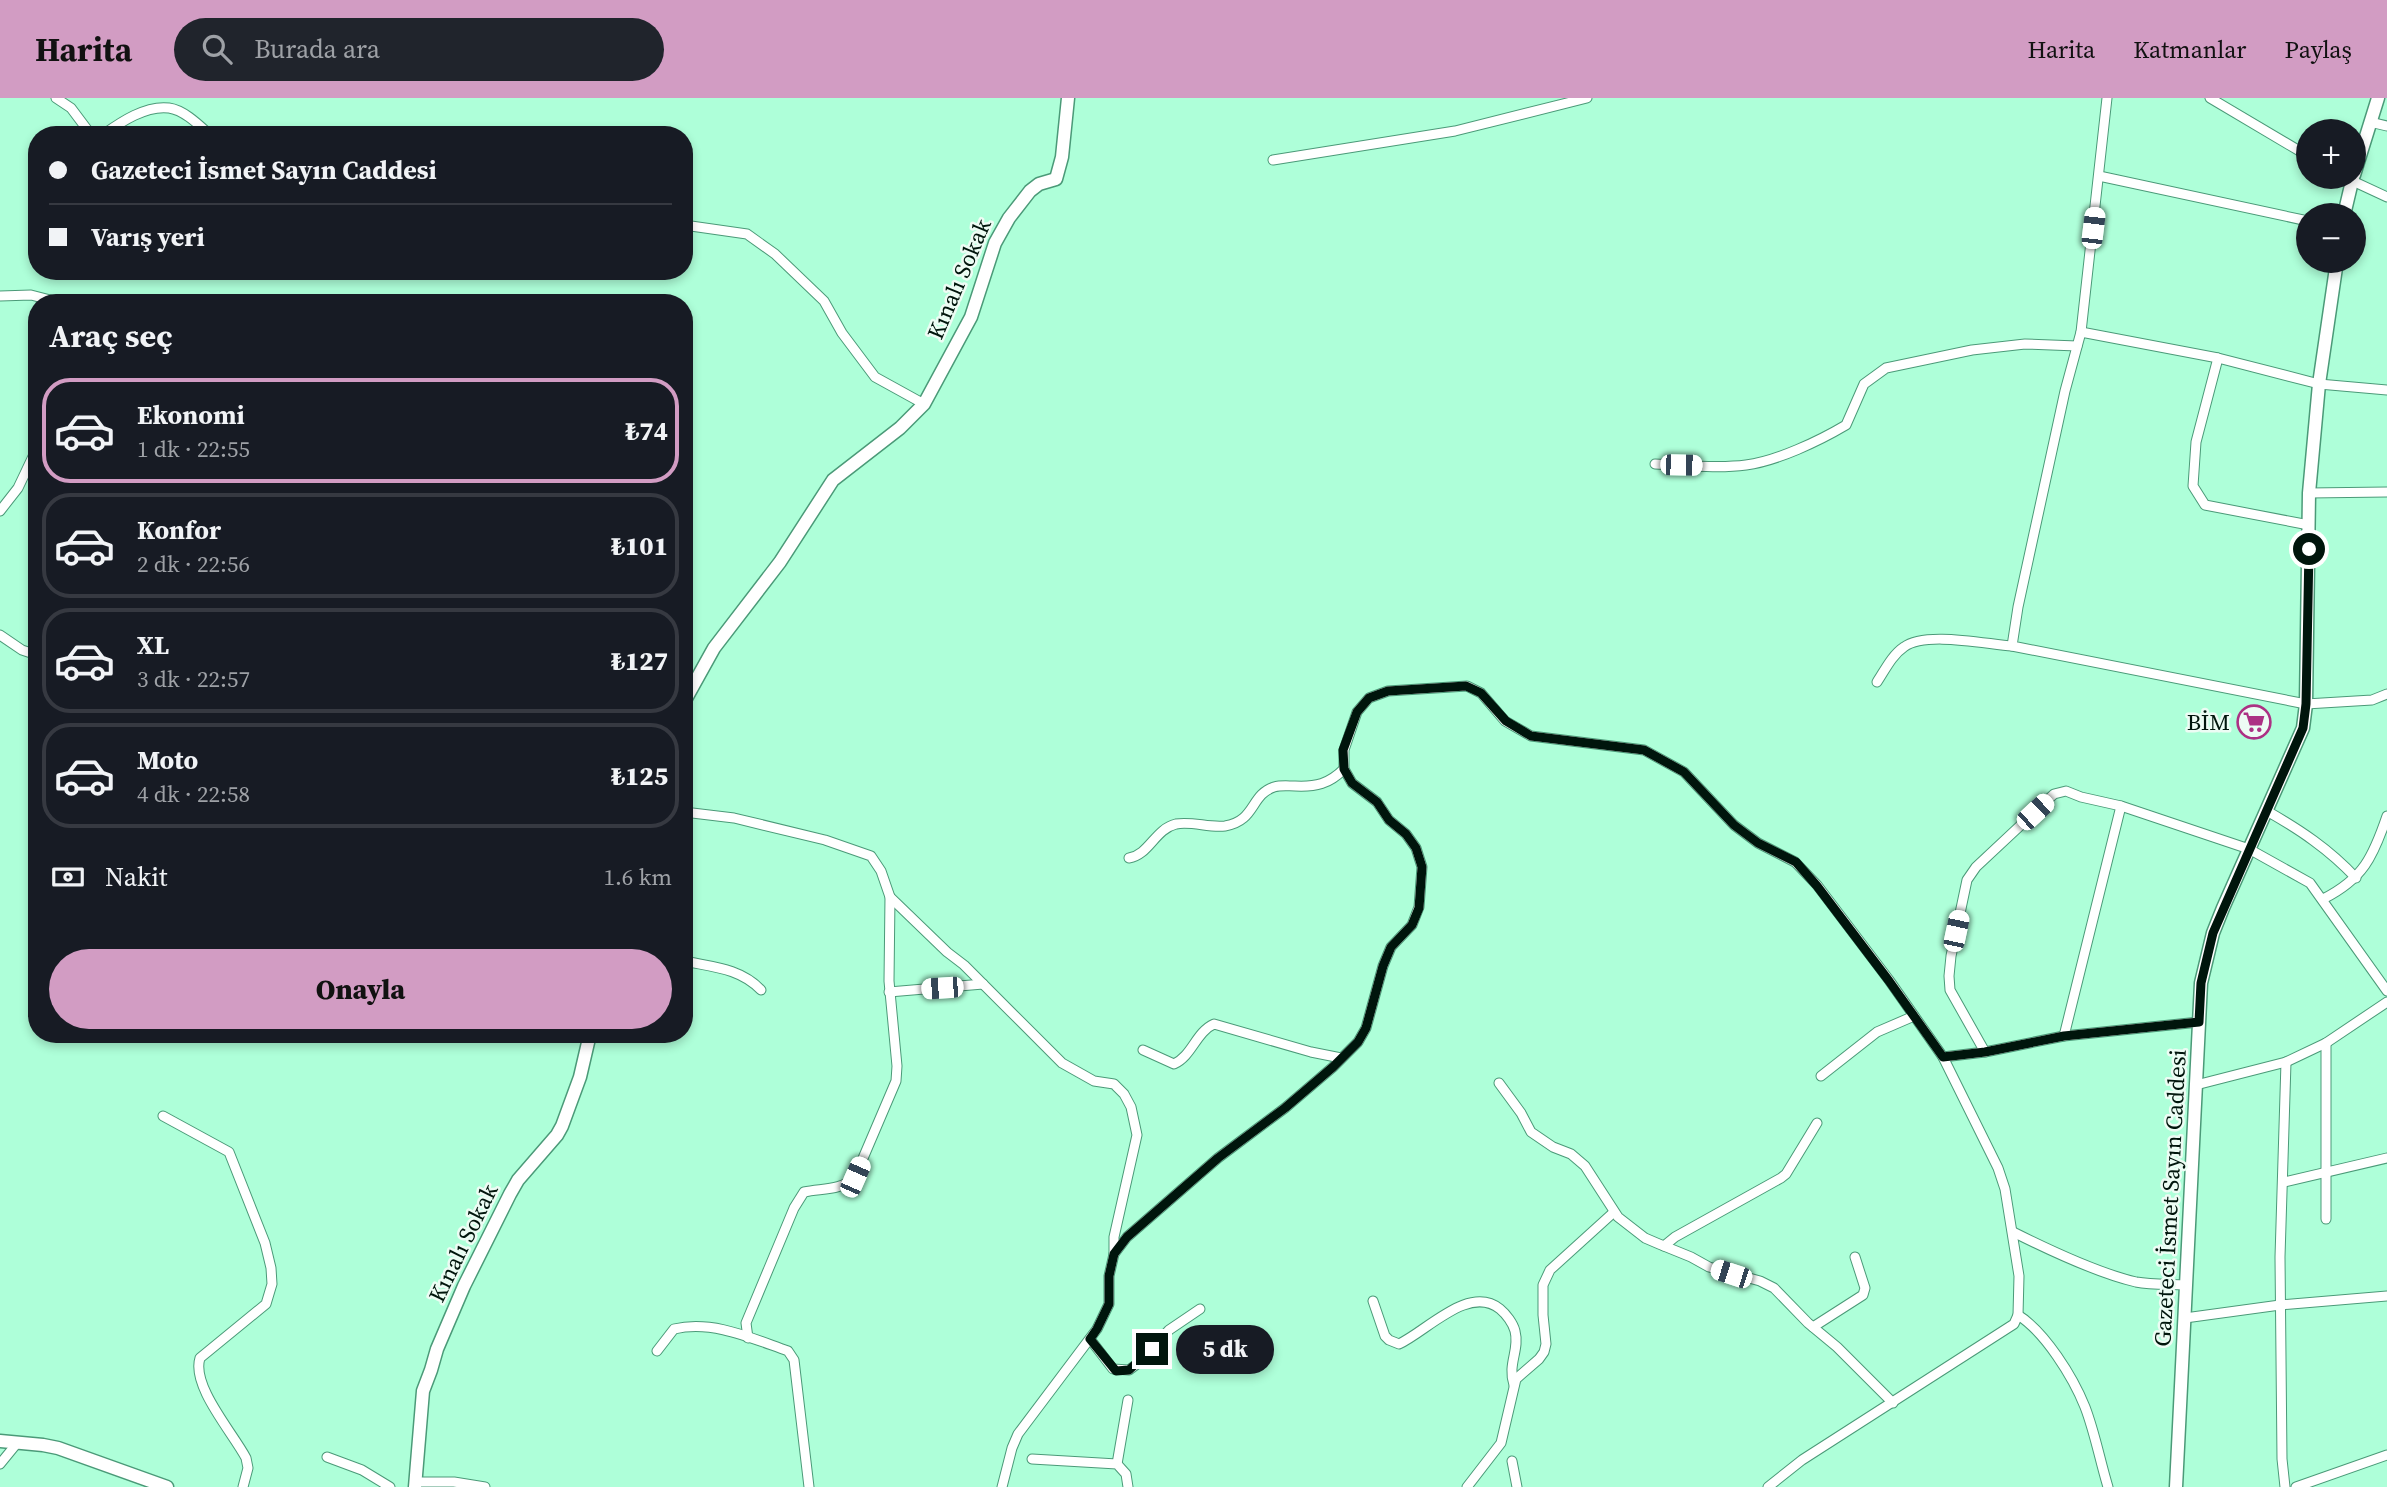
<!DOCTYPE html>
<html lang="tr">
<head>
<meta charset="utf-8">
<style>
  :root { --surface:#171b24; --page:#20242c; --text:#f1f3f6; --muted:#9ea1a6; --line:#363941; --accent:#d29cc3 }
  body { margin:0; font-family:"Source Serif 4",serif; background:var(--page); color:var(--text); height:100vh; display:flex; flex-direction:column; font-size:26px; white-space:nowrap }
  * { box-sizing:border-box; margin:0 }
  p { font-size:23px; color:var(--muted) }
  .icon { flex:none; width:38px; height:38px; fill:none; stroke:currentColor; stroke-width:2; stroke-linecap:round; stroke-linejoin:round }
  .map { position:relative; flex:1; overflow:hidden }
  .panel { position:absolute; left:28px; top:196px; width:665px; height:749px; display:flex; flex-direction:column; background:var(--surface); border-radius:28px; box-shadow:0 4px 10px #0003 }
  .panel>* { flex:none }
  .guide { position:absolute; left:28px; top:28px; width:665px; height:154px; border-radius:28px; box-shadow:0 4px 10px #0003; display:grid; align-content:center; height:154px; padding:0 21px; background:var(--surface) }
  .tools { position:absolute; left:2296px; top:21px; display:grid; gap:14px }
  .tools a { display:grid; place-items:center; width:70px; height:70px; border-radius:50%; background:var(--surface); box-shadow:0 4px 10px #0003; font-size:35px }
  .end { position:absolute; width:32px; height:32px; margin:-16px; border:9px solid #00150c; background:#fff; box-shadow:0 0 0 4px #fff }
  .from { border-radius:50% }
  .bubble { position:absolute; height:49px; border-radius:24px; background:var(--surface); box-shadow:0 4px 10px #0003; font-size:23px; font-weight:800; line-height:49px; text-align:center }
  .car { position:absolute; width:21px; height:42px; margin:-21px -10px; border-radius:9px; box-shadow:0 0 5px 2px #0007; background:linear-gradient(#fff 24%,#345 0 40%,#fff 0 76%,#345 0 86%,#fff 0) }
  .guide b { display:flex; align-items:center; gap:24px; height:66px; font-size:26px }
  .guide b+b { border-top:2px solid var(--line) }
  .guide i { width:18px; height:18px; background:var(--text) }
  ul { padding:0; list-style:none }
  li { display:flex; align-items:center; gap:21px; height:105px; margin:0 14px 10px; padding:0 7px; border:4px solid var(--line); border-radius:28px }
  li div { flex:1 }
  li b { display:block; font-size:26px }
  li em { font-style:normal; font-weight:800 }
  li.current { border-color:var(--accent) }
  li>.icon { width:63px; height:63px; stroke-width:1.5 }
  h2 { padding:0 21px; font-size:32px; line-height:84px }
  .pay { display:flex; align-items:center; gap:18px; height:77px; padding:0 21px; font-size:26px }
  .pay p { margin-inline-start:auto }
  .button { display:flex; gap:14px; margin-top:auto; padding:14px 21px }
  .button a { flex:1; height:80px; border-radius:42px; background:var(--accent); color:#111; font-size:28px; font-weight:800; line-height:80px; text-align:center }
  header { display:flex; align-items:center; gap:42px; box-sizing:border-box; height:98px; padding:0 35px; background:var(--accent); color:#111 }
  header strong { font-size:33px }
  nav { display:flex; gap:38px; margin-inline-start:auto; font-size:24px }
  .search { width:490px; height:63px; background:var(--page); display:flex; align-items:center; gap:18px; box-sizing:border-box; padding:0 24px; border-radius:38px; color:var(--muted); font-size:26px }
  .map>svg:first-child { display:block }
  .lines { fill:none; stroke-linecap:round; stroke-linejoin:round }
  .street-casing { stroke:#4b9a78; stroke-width:11 }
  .secondary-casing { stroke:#4b9a78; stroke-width:15 }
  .street { stroke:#fff; stroke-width:9 }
  .secondary { stroke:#fff; stroke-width:12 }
  .route { stroke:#00150c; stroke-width:9 }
  .labels { text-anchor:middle; stroke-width:5; stroke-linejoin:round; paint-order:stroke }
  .street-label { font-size:23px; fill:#00150c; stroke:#edfcf4 }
  .poi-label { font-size:23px; fill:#00150c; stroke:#edfcf4; text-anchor:end }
</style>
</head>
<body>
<header>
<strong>Harita</strong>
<div class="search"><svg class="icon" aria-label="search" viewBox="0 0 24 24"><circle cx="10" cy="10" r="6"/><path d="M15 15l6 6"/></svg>Burada ara</div>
<nav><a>Harita</a><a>Katmanlar</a><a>Paylaş</a></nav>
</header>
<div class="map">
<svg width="2387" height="1389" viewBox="0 0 2387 1389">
  <rect width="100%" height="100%" fill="#aeffd9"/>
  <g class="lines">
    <defs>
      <g id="street">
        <path d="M56 0 71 10 89 34 104 36C121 24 146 7 169 10 184 12 199 27 210 37"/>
        <path d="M2107 0 2081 234 2065 293 2018 509 2012 548 2306 606 2372 602 2387 596"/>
        <path d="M2210 0 2308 58"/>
        <path d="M2370 24 2387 28"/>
        <path d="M1273 62 1455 33 1587 0"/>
        <path d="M2099 78 2308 123"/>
        <path d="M2344 79 2387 99"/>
        <path d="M684 127 747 136 775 156 824 203 842 235 875 279 924 306"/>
        <path d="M0 198 31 197 62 205"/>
        <path d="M2081 234 2218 260 2319 286 2387 292"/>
        <path d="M2218 260 2196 344 2193 388 2205 407 2309 427"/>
        <path d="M1655 366C1684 367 1717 371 1746 367 1777 363 1819 343 1846 327L1864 286 1886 270 1972 252 2025 246 2077 248"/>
        <path d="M2309 395 2387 394"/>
        <path d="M0 413 18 390 37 350"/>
        <path d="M0 537 22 552 37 557"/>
        <path d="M1877 584C1885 572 1892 557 1904 549 1925 533 1985 546 2012 548"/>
        <path d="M36 706H37"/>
        <path d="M2267 713C2300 732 2329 751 2356 780"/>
        <path d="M684 714 734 720 825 742 871 758 881 773 890 799 889 883 897 968 896 983 855 1079C840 1093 823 1090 804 1094L794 1110 746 1225 748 1240"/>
        <path d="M1129 760C1149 757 1155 731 1176 726 1192 723 1209 730 1225 728 1256 723 1250 697 1274 689 1281 687 1288 688 1295 688 1316 689 1329 686 1344 671"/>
        <path d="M890 799 947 854 964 867 1062 965 1094 983 1114 986 1124 996 1131 1009 1137 1037 1114 1139V1156"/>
        <path d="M2323 801C2363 781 2373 759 2387 718"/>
        <path d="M684 863C712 869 740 870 761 892"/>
        <path d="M889 894 983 886"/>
        <path d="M2064 938 2121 708"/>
        <path d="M2326 945V1121"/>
        <path d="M1143 952 1174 966C1192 958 1196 934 1214 926L1311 954 1341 960"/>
        <path d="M1985 954 1950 892 1949 878 1951 858 1967 782 1976 769 2054 696 2066 693 2081 699 2121 708 2249 751 2310 785 2387 893"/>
        <path d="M1821 978 1877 934 1914 918"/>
        <path d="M1499 985 1521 1015 1531 1034 1553 1049 1571 1056 1585 1068 1618 1119 1645 1140 1659 1146 1691 1159 1709 1169 1760 1183 1774 1190 1808 1225 1837 1249 1893 1305"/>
        <path d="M2196 987 2286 964 2326 945 2387 904"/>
        <path d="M163 1018 229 1054 265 1145 271 1170 272 1186 266 1206 200 1260C191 1288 233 1335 246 1360L248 1370 243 1389"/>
        <path d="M2284 1084 2387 1060"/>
        <path d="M2013 1134C2049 1152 2097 1175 2136 1184 2152 1187 2170 1186 2186 1187"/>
        <path d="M1664 1148 1675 1139 1781 1080 1786 1076 1817 1025"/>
        <path d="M1373 1203 1385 1238 1389 1242 1399 1246C1427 1233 1469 1186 1500 1211 1506 1216 1513 1225 1515 1233 1520 1252 1507 1266 1514 1287"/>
        <path d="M2018 1217C2045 1234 2073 1279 2085 1309 2095 1335 2100 1363 2108 1389"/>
        <path d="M2185 1220 2280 1207 2387 1198"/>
        <path d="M1813 1229 1863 1197 1865 1190 1855 1159"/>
        <path d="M1090 1241 1113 1271 1129 1272 1141 1263 1169 1232 1200 1211"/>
        <path d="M657 1253 674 1231C713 1222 751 1240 788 1253L794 1262 809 1389"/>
        <path d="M327 1359 362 1372 390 1389"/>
        <path d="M1032 1361 1117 1366 1126 1376 1128 1389"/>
        <path d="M1512 1363 1517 1389"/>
        <path d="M0 1366 18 1344"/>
        <path d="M1117 1366 1128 1302"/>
        <path d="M415 1384H454L485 1389"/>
        <path d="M1002 1389 1012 1350 1018 1336 1097 1231 1109 1206V1178L1114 1156 1127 1139 1218 1060 1285 1010 1333 969 1358 944 1366 930 1383 868 1391 849 1412 827 1419 809 1422 769 1416 750 1406 736 1389 722 1377 704 1352 685 1344 671V652L1357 614 1369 600 1388 593 1467 588 1481 595 1505 623 1531 638 1644 652 1684 674 1734 727 1758 745 1795 764 1817 787 1889 882 1943 959 1985 954 2064 938 2199 924"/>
        <path d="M1467 1389 1501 1345 1516 1281 1539 1261 1544 1254 1546 1246 1543 1217V1187L1550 1172 1614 1114"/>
        <path d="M1768 1389 1802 1362 2014 1226 2018 1217 2019 1178 2005 1091 1998 1070 1943 959"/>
        <path d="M2285 1389 2282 1361 2280 1159 2286 964"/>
        <path d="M2296 1389 2387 1357"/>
      </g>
      <g id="secondary">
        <path d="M2354 77 2378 0"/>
        <path d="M2344 117 2353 79"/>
        <path d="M684 604 714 550 780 464 833 382 900 330 924 306 971 219 995 145 1009 120 1030 93 1039 86 1056 81 1062 59 1068 0"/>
        <path d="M0 1343 43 1347 58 1350 167 1389"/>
        <path d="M415 1389 423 1293 431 1272 437 1251 464 1188 510 1096 518 1082 557 1037 562 1028 580 979 590 936"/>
        <path d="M2176 1389 2201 885 2213 835 2223 810 2303 630 2306 606 2309 395 2319 286 2337 163"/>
      </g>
    </defs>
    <!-- street casing -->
    <use href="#street" class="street-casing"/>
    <!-- secondary casing -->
    <use href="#secondary" class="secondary-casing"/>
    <!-- street -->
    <use href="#street" class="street"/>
    <!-- secondary -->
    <use href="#secondary" class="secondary"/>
  </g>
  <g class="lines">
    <!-- route -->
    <path class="route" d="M1152 1251 1129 1272 1116 1273 1090 1241 1097 1231 1109 1206V1178L1114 1156 1127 1139 1218 1060 1285 1010 1333 969 1358 944 1366 930 1383 868 1391 849 1412 827 1419 810 1422 769 1416 750 1406 736 1389 722 1377 704 1352 685 1344 671 1343 652 1357 614 1369 600 1388 593 1466 588 1481 595 1506 623 1531 638 1644 652 1684 674 1734 727 1758 745 1796 764 1817 788 1889 883 1943 959 1985 954 2064 938 2199 924 2201 885 2213 835 2303 630 2306 606 2309 451"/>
  </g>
  <!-- icons -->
  <defs>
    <symbol id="supermarket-ring" viewBox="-11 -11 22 22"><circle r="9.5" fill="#edfcf4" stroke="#ac3184" stroke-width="1.5"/><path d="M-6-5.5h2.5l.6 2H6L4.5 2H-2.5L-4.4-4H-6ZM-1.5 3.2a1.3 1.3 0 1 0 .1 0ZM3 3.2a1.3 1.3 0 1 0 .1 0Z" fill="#ac3184"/></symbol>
  </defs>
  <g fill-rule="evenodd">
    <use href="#supermarket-ring" x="2235" y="605" width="38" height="38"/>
  </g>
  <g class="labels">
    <!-- street labels -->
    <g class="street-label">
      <text transform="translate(959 181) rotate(-67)" y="8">Kınalı Sokak</text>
      <text transform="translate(2170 1100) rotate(-87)" y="8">Gazeteci İsmet Sayın Caddesi</text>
      <text transform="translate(463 1145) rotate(-64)" y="8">Kınalı Sokak</text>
    </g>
    <!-- poi labels -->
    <g class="poi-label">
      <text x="2230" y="632">BİM</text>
    </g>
  </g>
</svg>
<div class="tools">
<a>+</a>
<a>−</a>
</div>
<i class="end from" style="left:2309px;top:451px"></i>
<i class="end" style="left:1152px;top:1251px"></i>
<div class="bubble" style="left:1176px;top:1227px;width:98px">5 dk</div>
<i class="car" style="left:2093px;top:130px;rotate:7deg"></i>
<i class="car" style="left:1681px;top:367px;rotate:91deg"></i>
<i class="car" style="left:2035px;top:714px;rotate:47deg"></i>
<i class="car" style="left:1956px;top:833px;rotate:12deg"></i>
<i class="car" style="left:942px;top:890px;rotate:266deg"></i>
<i class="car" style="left:855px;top:1079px;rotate:24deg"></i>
<i class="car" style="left:1731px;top:1176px;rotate:288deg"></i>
<div class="guide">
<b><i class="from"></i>Gazeteci İsmet Sayın Caddesi</b>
<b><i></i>Varış yeri</b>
</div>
<section class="panel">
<h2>Araç seç</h2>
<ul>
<li class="current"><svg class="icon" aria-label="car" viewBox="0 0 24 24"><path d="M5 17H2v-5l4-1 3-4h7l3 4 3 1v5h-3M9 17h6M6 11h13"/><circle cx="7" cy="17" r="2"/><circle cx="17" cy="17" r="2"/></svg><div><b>Ekonomi</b><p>1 dk · 22:55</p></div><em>₺74</em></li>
<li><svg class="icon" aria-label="car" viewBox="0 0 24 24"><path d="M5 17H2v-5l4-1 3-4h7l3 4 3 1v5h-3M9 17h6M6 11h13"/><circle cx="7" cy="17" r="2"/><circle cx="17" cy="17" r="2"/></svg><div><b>Konfor</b><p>2 dk · 22:56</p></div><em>₺101</em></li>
<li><svg class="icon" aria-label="car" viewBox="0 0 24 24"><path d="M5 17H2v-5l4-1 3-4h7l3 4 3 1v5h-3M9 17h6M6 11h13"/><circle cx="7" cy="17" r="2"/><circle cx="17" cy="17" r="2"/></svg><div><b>XL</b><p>3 dk · 22:57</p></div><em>₺127</em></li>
<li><svg class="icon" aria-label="car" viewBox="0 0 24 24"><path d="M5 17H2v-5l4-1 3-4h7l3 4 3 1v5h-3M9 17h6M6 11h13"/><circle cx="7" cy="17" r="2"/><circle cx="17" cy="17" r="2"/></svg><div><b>Moto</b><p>4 dk · 22:58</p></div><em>₺125</em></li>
</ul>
<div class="pay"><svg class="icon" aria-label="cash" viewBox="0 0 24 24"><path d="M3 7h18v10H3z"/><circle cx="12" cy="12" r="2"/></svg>Nakit<p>1.6 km</p></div>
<div class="button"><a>Onayla</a></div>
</section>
</div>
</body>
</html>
